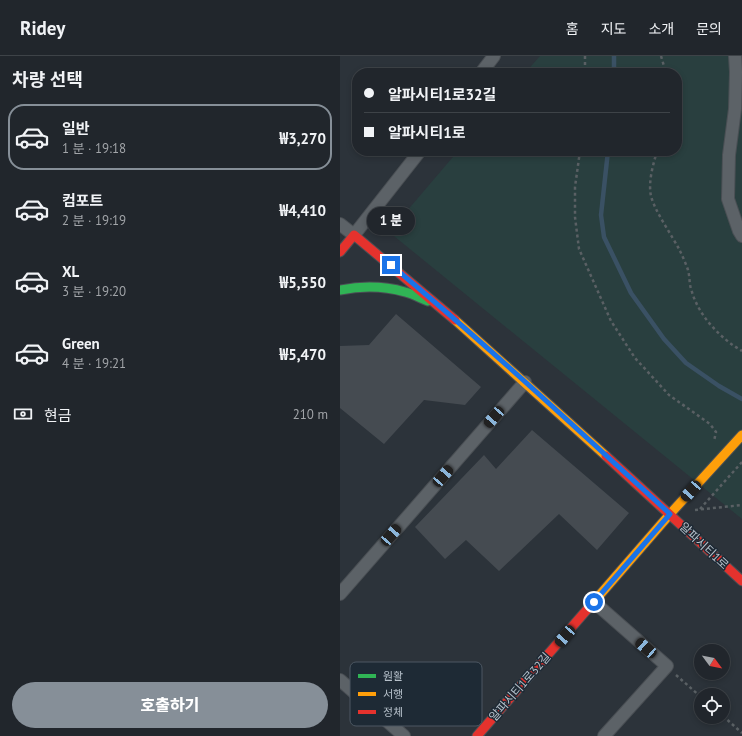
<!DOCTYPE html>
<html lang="ko">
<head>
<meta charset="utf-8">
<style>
  :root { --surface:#21262c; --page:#2d3238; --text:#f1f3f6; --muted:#a2a5a9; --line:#3e4348; --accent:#868f98 }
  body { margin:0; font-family:"PT Sans","Noto Sans KR",sans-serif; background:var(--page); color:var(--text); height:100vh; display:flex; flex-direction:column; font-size:15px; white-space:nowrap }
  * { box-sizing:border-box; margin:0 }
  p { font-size:13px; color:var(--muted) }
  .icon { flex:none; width:22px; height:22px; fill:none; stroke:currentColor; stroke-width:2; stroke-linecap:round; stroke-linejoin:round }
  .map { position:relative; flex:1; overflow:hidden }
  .panel { display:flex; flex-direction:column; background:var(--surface); width:340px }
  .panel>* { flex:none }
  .banner { position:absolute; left:12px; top:12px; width:330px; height:88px; border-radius:16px; box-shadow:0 2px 6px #0003,0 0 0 1px var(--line); display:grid; align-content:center; height:88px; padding:0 12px; background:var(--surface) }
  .needle { width:26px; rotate:122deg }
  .buttons { position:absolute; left:354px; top:588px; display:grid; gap:8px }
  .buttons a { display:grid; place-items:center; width:36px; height:36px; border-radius:50%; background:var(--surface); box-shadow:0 2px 6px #0003,0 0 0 1px var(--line); font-size:20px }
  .end { position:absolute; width:18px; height:18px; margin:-9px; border:5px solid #1a73e8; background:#fff; box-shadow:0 0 0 2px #fff }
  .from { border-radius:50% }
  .bubble { position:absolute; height:28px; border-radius:14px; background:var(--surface); box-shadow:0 2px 6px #0003,0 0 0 1px var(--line); font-size:13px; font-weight:800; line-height:28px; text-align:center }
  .car { position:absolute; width:12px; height:24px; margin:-12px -6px; border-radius:5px; box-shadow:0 0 3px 1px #0007; background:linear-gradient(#222 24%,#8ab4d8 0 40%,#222 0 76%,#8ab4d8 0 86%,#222 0) }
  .banner b { display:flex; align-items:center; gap:14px; height:38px; font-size:15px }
  .banner b+b { border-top:1px solid var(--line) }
  .banner i { width:10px; height:10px; background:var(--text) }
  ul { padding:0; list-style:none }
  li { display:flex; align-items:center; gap:12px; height:66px; margin:0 8px 6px; padding:0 4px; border:2px solid transparent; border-radius:16px }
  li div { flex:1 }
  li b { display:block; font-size:15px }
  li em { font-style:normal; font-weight:800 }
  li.selected { border-color:var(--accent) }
  li>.icon { width:36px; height:36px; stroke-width:1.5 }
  h2 { padding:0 12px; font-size:18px; line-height:48px }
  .pay { display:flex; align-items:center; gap:10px; height:44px; padding:0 12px; font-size:15px }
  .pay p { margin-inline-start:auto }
  .cta { display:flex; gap:8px; margin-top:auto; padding:8px 12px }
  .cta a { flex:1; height:46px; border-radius:24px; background:var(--accent); color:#fff; font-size:16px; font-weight:800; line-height:46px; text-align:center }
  header { display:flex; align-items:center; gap:24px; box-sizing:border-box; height:56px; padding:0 20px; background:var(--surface); border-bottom:1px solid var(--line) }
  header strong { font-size:19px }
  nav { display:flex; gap:22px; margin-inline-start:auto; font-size:14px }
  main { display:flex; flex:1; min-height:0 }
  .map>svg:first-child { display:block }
  .green { fill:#293f3f }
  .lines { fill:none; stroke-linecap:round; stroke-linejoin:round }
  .stream { stroke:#3a5164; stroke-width:4.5 }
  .building { fill:#454b51 }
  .street-casing { stroke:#4a4f54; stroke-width:14 }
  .fast-casing { stroke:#4a4f54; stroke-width:11 }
  .slow-casing { stroke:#4a4f54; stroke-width:11 }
  .jam-casing { stroke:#4a4f54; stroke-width:11 }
  .path { stroke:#5a6064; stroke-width:2.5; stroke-dasharray:3 3; stroke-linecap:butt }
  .street { stroke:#5c6267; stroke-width:12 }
  .fast { stroke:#30b455; stroke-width:9 }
  .slow { stroke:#ff9f0a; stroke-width:9 }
  .jam { stroke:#e5322d; stroke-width:9 }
  .route { stroke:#1a73e8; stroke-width:5 }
  .labels { text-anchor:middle; stroke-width:3; stroke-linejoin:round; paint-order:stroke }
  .street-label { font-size:12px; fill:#b6c0ca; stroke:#1e2a35 }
  .key { fill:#1e2a35; stroke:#4c5762; stroke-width:1 }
  .key-label { font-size:11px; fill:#b6c0ca }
</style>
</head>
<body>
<header>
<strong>Ridey</strong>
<nav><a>홈</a><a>지도</a><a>소개</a><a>문의</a></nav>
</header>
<main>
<section class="panel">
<h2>차량 선택</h2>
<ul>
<li class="selected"><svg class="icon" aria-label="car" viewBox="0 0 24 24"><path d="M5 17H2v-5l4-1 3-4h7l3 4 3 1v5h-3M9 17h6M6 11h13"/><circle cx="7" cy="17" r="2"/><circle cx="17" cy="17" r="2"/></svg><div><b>일반</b><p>1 분 · 19:18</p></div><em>₩3,270</em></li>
<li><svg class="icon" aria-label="car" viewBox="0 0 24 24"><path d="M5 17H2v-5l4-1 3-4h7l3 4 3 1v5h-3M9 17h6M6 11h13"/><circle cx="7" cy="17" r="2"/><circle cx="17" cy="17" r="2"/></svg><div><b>컴포트</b><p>2 분 · 19:19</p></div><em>₩4,410</em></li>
<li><svg class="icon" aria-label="car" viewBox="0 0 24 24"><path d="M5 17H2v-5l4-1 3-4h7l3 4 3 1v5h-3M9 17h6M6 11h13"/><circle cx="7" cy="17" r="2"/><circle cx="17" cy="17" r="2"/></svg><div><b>XL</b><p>3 분 · 19:20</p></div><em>₩5,550</em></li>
<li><svg class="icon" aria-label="car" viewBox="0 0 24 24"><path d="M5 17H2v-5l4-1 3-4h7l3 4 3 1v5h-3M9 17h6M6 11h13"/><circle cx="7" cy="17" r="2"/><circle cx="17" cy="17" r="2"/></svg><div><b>Green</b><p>4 분 · 19:21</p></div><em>₩5,470</em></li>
</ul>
<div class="pay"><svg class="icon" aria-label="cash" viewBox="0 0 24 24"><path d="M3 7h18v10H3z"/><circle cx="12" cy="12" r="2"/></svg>현금<p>210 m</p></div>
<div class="cta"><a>호출하기</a></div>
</section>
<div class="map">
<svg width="402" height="680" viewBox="0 0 402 680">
  <rect width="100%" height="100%" fill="#2c333a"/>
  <!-- green -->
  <path class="green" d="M200 0H402V463L49 176 118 95H337V17H185Z"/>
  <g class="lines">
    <!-- stream -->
    <g class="stream">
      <path d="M274 0V17"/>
      <path d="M268 95 261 159 264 181 291 237 324 283 346 307 379 330 402 343"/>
    </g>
  </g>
  <!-- building -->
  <g class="building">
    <path d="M56 258 141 331 125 349 84 344 44 388 0 352V290L29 289Z"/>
    <path d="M192 374 289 457 257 494 219 458 159 515 126 484 105 503 75 471 144 399 156 413Z"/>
  </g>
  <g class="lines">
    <defs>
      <g id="street">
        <path d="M395 0 396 16 395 53 389 99 388 143 399 175 402 180"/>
        <path d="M141 17 154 0"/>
        <path d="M0 168 14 179 80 95"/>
        <path d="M0 538 185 326"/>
        <path d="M254 546 327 610 264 680"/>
        <path d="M0 624 64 680"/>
      </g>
      <path id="fast" d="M0 234C21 230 44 230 65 236 73 238 80 242 88 245"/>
      <g id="slow">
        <path d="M115 264 266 400"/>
        <path d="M251 549 330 458 402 379"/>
      </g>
      <g id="jam">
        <path d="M0 196 14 179 115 264"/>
        <path d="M266 400 402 525"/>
        <path d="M137 680 251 549"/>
      </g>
    </defs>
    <!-- street casing -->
    <use href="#street" class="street-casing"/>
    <!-- fast casing -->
    <use href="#fast" class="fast-casing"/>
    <!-- slow casing -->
    <use href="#slow" class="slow-casing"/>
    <!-- jam casing -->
    <use href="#jam" class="jam-casing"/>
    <!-- path -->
    <g class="path">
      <path d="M245 0V17"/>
      <path d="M321 0 326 17"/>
      <path d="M240 95 235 131V161L239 193 271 265 295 302 329 339 370 368 376 376 374 385"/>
      <path d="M317 95C313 109 308 126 311 140 315 156 332 179 340 195 343 201 346 208 348 214 350 221 349 229 352 236 359 260 380 282 402 295"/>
      <path d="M360 453 402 406"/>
      <path d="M355 454 402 449"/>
      <path d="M336 619 361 641"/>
      <path d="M383 660 402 677"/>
    </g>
    <!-- street -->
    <use href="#street" class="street"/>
    <!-- fast -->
    <use href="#fast" class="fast"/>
    <!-- slow -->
    <use href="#slow" class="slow"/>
    <!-- jam -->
    <use href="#jam" class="jam"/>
  </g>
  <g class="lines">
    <!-- route -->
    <path class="route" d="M51 209C147 289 238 374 330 458L254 546"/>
  </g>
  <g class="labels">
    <!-- street labels -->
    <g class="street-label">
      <text transform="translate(364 490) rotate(43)" y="4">알파시티1로</text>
      <text transform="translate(180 631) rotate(-49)" y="4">알파시티1로32길</text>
    </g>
  </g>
  <!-- legend -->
  <rect x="10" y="606" width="132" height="64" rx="6" class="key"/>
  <rect x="18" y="618" width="18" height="4" fill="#30b455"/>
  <rect x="18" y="636" width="18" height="4" fill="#ff9f0a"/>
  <rect x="18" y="654" width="18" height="4" fill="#e5322d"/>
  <g class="key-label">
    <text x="43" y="624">원활</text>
    <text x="43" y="642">서행</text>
    <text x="43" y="660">정체</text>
  </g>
</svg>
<div class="buttons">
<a><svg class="needle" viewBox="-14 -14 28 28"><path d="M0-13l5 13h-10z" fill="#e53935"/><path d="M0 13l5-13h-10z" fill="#a2a5a9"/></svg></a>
<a><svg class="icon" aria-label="locate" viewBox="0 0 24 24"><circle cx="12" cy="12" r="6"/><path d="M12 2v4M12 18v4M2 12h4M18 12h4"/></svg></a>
</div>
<i class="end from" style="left:254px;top:546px"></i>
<i class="end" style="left:51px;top:209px"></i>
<div class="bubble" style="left:27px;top:151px;width:48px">1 분</div>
<i class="car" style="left:154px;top:361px;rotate:221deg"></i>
<i class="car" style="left:103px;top:420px;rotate:41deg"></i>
<i class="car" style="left:351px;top:435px;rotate:222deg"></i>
<i class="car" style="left:51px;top:479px;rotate:41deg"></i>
<i class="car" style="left:225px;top:580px;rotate:221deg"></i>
<i class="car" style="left:306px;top:592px;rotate:311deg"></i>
<div class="banner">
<b><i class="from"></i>알파시티1로32길</b>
<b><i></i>알파시티1로</b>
</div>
</div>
</main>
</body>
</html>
